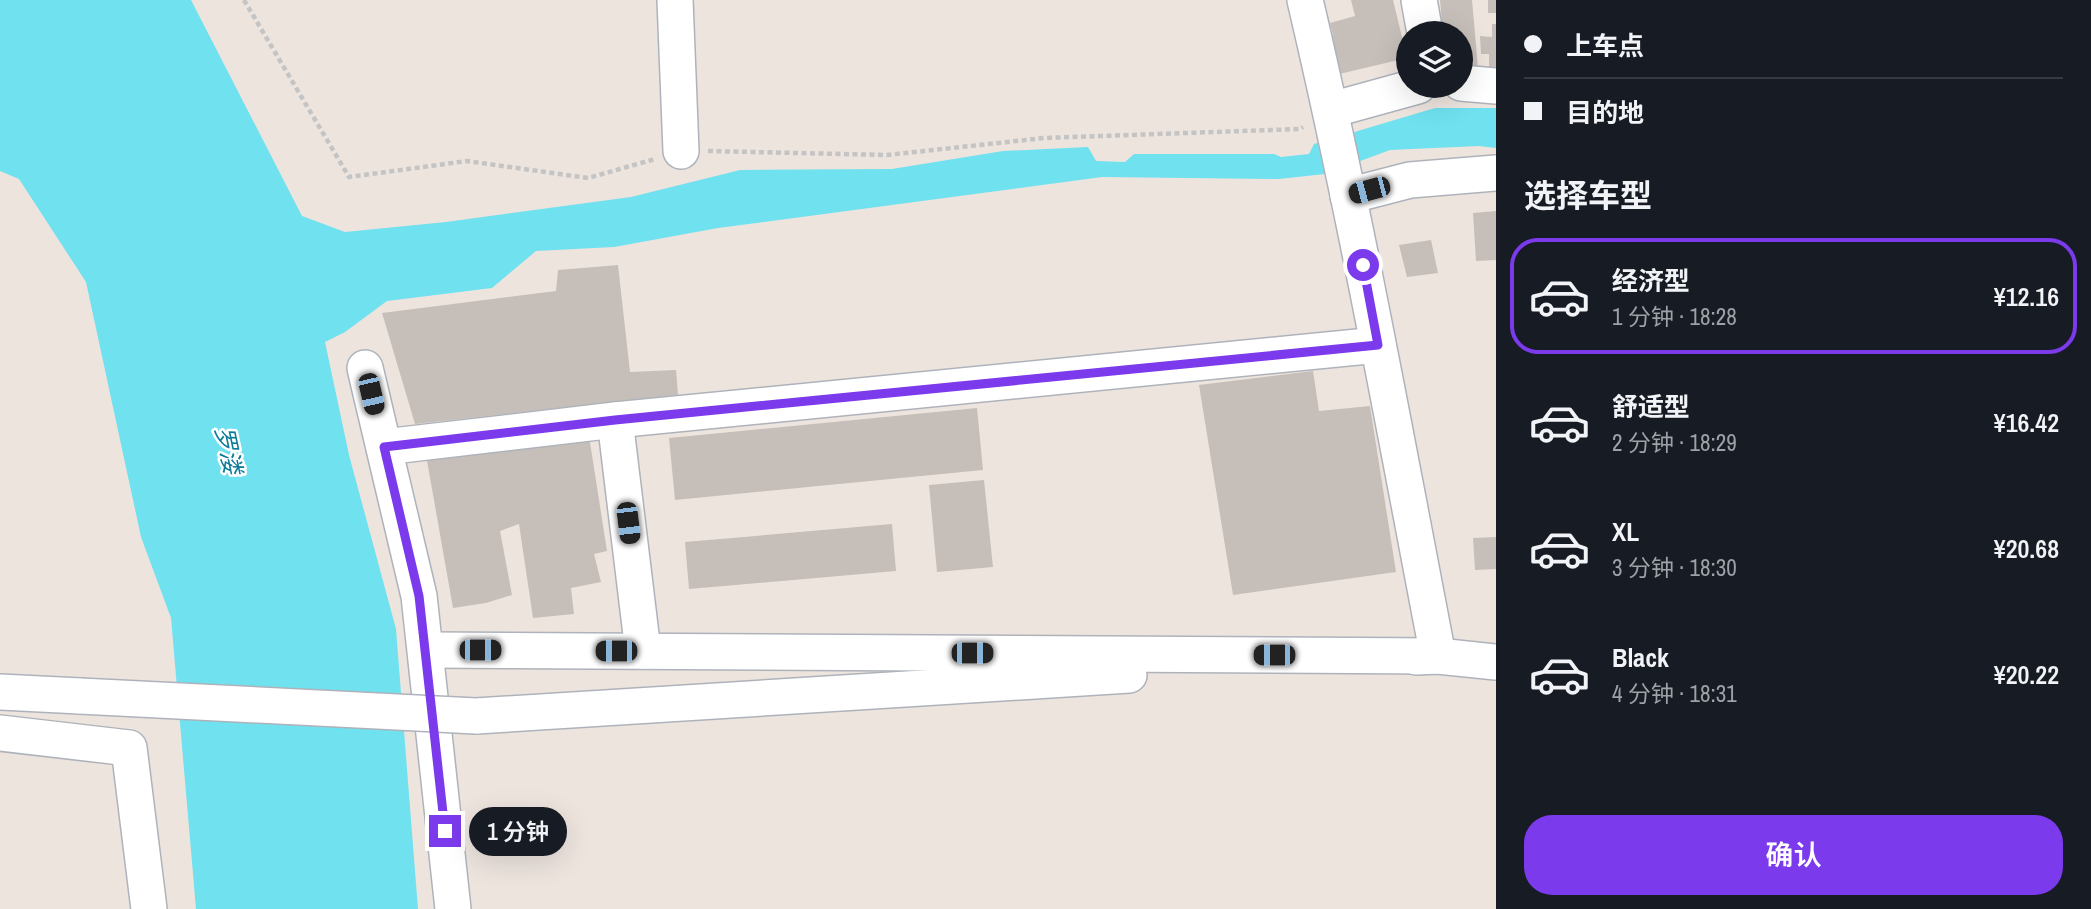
<!DOCTYPE html>
<html lang="zh">
<head>
<meta charset="utf-8">
<style>
  :root { --surface:#171b24; --page:#242831; --text:#f1f3f6; --muted:#9ea1a6; --line:#363941; --accent:#7c3aed }
  body { margin:0; font-family:"Archivo Narrow","Noto Sans SC",sans-serif; background:var(--page); color:var(--text); height:100vh; display:flex; flex-direction:column; font-size:26px; white-space:nowrap }
  * { box-sizing:border-box; margin:0 }
  p { font-size:23px; color:var(--muted) }
  .icon { flex:none; width:38px; height:38px; fill:none; stroke:currentColor; stroke-width:2; stroke-linecap:round; stroke-linejoin:round }
  .map { position:relative; flex:1; overflow:hidden }
  .details { display:flex; flex-direction:column; background:var(--surface); width:595px }
  .details>* { flex:none }
  .top-card { display:grid; align-content:center; height:154px; padding:0 28px; background:var(--surface) }
  .controls { position:absolute; left:1396px; top:21px; display:grid; gap:14px }
  .controls a { display:grid; place-items:center; width:77px; height:77px; border-radius:50%; background:var(--surface); box-shadow:0 7px 28px #0002; font-size:35px }
  .end { position:absolute; width:32px; height:32px; margin:-16px; border:9px solid #7c3aed; background:#fff; box-shadow:0 0 0 4px #fff }
  .from { border-radius:50% }
  .bubble { position:absolute; height:49px; border-radius:24px; background:var(--surface); box-shadow:0 7px 28px #0002; font-size:23px; font-weight:600; line-height:49px; text-align:center }
  .car { position:absolute; width:21px; height:42px; margin:-21px -10px; border-radius:9px; box-shadow:0 0 5px 2px #0007; background:linear-gradient(#222 24%,#8ab4d8 0 40%,#222 0 76%,#8ab4d8 0 86%,#222 0) }
  .top-card b { display:flex; align-items:center; gap:24px; height:66px; font-size:26px }
  .top-card b+b { border-top:2px solid var(--line) }
  .top-card i { width:18px; height:18px; background:var(--text) }
  ul { padding:0; list-style:none }
  li { display:flex; align-items:center; gap:21px; height:116px; margin:0 14px 10px; padding:0 14px; border:4px solid transparent; border-radius:28px }
  li div { flex:1 }
  li b { display:block; font-size:26px }
  li em { font-style:normal; font-weight:600 }
  li.selected { border-color:var(--accent) }
  li>.icon { width:63px; height:63px; stroke-width:1.5 }
  h2 { padding:0 28px; font-size:32px; line-height:84px }
  .cta { display:flex; gap:14px; margin-top:auto; padding:14px 28px }
  .cta a { flex:1; height:80px; border-radius:28px; background:var(--accent); color:#fff; font-size:28px; font-weight:600; line-height:80px; text-align:center }
  main { display:flex; flex:1; min-height:0 }
  .map>svg:first-child { display:block }
  .water { fill:#70e1ef }
  .building { fill:#c6bfb9 }
  .lines { fill:none; stroke-linecap:round; stroke-linejoin:round }
  .minor-casing { stroke:#aeb3bb; stroke-width:38 }
  .path { stroke:#c4c4c4; stroke-width:4.5; stroke-dasharray:5 3.5; stroke-linecap:butt }
  .minor { stroke:#fff; stroke-width:35 }
  .minor-bridge-casing { stroke:#aeb3bb; stroke-width:38; stroke-linecap:butt }
  .minor-bridge { stroke:#fff; stroke-width:35 }
  .route { stroke:#7c3aed; stroke-width:9 }
  .labels { text-anchor:middle; stroke-width:5; stroke-linejoin:round; paint-order:stroke }
  .water-label { font-size:24px; font-style:italic; fill:#0d7c97; stroke:#fff }
</style>
</head>
<body>
<main>
<div class="map">
<svg width="1496" height="909" viewBox="0 0 1496 909">
  <rect width="100%" height="100%" fill="#ede4de"/>
  <!-- water -->
  <path class="water" d="M0 0H191L302 216 345 232 446 222 631 197 740 170 892 169 1003 151 1088 147 1096 161 1125 162 1134 154H1274L1281 157 1309 154 1314 144 1435 108H1496V148L1479 146 1390 150 1325 174 1279 179 1102 177 718 228 614 247 536 251 492 288 387 301 345 332 325 342 349 455 396 629 418 909H196L171 618 141 537 86 282 19 179 0 171Z"/>
  <!-- building -->
  <g class="building">
    <path d="M1351 0H1393L1407 58 1335 75 1325 37 1333 35 1330 23 1355 16Z"/>
    <path d="M1440 0H1472L1478 68 1461 69V33H1443Z"/>
    <rect x="1488" y="0" width="8" height="13"/>
    <path d="M1492 24H1496V82H1489V54H1481L1480 36 1492 37Z"/>
    <path d="M1496 211V260L1476 261 1473 213Z"/>
    <path d="M1431 240 1438 273 1407 277 1399 245Z"/>
    <path d="M618 265 630 372 676 370 678 395 415 424 382 313 556 291 558 270Z"/>
    <path d="M1313 371 1319 411 1370 406 1396 572 1233 595 1199 385Z"/>
    <path d="M977 408 983 470 675 500 669 438Z"/>
    <path d="M589 436 607 551 594 554 601 582 571 588 574 614 533 618 519 524 500 531 512 595 486 603 453 608 426 455Z"/>
    <path d="M984 480 993 567 937 572 929 485Z"/>
    <path d="M892 524 896 571 689 589 685 542Z"/>
    <path d="M1496 537V569L1475 570 1473 538Z"/>
  </g>
  <g class="lines">
    <defs>
      <g id="minor">
        <path d="M675 0 681 151"/>
        <path d="M1419 0 1425 33"/>
        <path d="M1461 83 1496 86"/>
        <path d="M1331 110 1418 86"/>
        <path d="M1348 196 1410 180 1496 173"/>
        <path d="M365 368 419 596 453 909"/>
        <path d="M384 447 615 420"/>
        <path d="M426 650 1438 656C1396 437 1356 217 1305 0"/>
        <path d="M643 651 615 420 1378 345"/>
        <path d="M1416 657 1438 656 1496 662"/>
        <path d="M0 692 80 696"/>
        <path d="M476 716 1129 675"/>
        <path d="M0 733 129 748 149 909"/>
      </g>
    </defs>
    <!-- minor casing -->
    <use href="#minor" class="minor-casing"/>
    <!-- path -->
    <g class="path">
      <path d="M244 0 349 177 467 161 588 178 655 159"/>
      <path d="M708 151 887 155 1044 138 1300 129 1303 127"/>
    </g>
    <!-- minor -->
    <use href="#minor" class="minor"/>
    <defs>
      <path id="minor-bridge" d="M80 696 476 716"/>
    </defs>
    <!-- minor-bridge casing -->
    <use href="#minor-bridge" class="minor-bridge-casing"/>
    <!-- minor-bridge -->
    <use href="#minor-bridge" class="minor-bridge"/>
  </g>
  <g class="lines">
    <!-- route -->
    <path class="route" d="M445 831 419 596 384 447 615 420 1378 345 1363 265"/>
  </g>
  <g class="labels">
    <!-- water labels -->
    <g class="water-label">
      <text transform="translate(228 450) rotate(78)" y="8">罗溇</text>
    </g>
  </g>
</svg>
<div class="controls">
<a><svg class="icon" aria-label="layers" viewBox="0 0 24 24"><path d="M12 4l9 5-9 5-9-5zM3 14l9 5 9-5"/></svg></a>
</div>
<i class="end from" style="left:1363px;top:265px"></i>
<i class="end" style="left:445px;top:831px"></i>
<div class="bubble" style="left:469px;top:807px;width:98px">1 分钟</div>
<i class="car" style="left:1369px;top:190px;rotate:255deg"></i>
<i class="car" style="left:371px;top:394px;rotate:167deg"></i>
<i class="car" style="left:628px;top:523px;rotate:173deg"></i>
<i class="car" style="left:480px;top:650px;rotate:90deg"></i>
<i class="car" style="left:616px;top:651px;rotate:270deg"></i>
<i class="car" style="left:972px;top:653px;rotate:90deg"></i>
<i class="car" style="left:1274px;top:655px;rotate:270deg"></i>
</div>
<section class="details">
<div class="top-card">
<b><i class="from"></i>上车点</b>
<b><i></i>目的地</b>
</div>
<h2>选择车型</h2>
<ul>
<li class="selected"><svg class="icon" aria-label="car" viewBox="0 0 24 24"><path d="M5 17H2v-5l4-1 3-4h7l3 4 3 1v5h-3M9 17h6M6 11h13"/><circle cx="7" cy="17" r="2"/><circle cx="17" cy="17" r="2"/></svg><div><b>经济型</b><p>1 分钟 · 18:28</p></div><em>¥12.16</em></li>
<li><svg class="icon" aria-label="car" viewBox="0 0 24 24"><path d="M5 17H2v-5l4-1 3-4h7l3 4 3 1v5h-3M9 17h6M6 11h13"/><circle cx="7" cy="17" r="2"/><circle cx="17" cy="17" r="2"/></svg><div><b>舒适型</b><p>2 分钟 · 18:29</p></div><em>¥16.42</em></li>
<li><svg class="icon" aria-label="car" viewBox="0 0 24 24"><path d="M5 17H2v-5l4-1 3-4h7l3 4 3 1v5h-3M9 17h6M6 11h13"/><circle cx="7" cy="17" r="2"/><circle cx="17" cy="17" r="2"/></svg><div><b>XL</b><p>3 分钟 · 18:30</p></div><em>¥20.68</em></li>
<li><svg class="icon" aria-label="car" viewBox="0 0 24 24"><path d="M5 17H2v-5l4-1 3-4h7l3 4 3 1v5h-3M9 17h6M6 11h13"/><circle cx="7" cy="17" r="2"/><circle cx="17" cy="17" r="2"/></svg><div><b>Black</b><p>4 分钟 · 18:31</p></div><em>¥20.22</em></li>
</ul>
<div class="cta"><a>确认</a></div>
</section>
</main>
</body>
</html>
